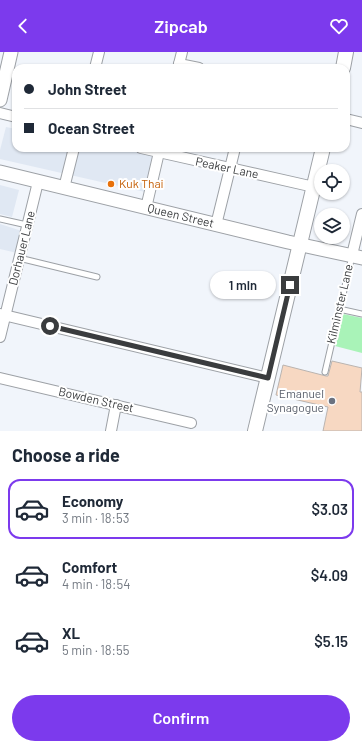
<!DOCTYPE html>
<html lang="en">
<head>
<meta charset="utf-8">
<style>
  :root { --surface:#fff; --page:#f2f2f3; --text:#1f2937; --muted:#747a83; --line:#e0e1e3; --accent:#7c3aed }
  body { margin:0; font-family:Barlow,sans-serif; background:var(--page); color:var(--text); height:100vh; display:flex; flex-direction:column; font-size:15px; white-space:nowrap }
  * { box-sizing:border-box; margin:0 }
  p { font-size:13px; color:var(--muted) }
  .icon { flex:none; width:22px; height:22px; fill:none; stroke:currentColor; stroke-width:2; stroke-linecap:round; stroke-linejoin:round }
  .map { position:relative; height:379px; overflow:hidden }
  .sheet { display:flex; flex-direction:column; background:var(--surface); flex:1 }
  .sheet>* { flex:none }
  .hud { position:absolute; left:12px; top:12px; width:338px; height:88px; border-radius:12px; box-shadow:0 1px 3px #0004; display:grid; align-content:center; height:88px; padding:0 12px; background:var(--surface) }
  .buttons { position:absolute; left:314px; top:112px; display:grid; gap:8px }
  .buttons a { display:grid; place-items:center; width:36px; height:36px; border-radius:50%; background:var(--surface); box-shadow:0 1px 3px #0004; font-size:20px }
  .end { position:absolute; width:18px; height:18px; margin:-9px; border:5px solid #3a3c3e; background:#fff; box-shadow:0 0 0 2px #fff }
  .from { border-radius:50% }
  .bubble { position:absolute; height:28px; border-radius:14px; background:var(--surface); box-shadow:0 1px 3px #0004; font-size:13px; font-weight:600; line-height:28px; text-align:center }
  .hud b { display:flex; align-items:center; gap:14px; height:38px; font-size:15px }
  .hud b+b { border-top:1px solid var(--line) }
  .hud i { width:10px; height:10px; background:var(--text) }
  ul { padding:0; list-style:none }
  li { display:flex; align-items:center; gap:12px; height:60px; margin:0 8px 6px; padding:0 4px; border:2px solid transparent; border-radius:12px }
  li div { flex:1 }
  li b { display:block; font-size:15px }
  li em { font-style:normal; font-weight:600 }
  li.active { border-color:var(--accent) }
  li>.icon { width:36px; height:36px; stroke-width:1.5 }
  h2 { padding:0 12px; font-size:18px; line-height:48px }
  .primary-button { display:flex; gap:8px; margin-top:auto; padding:8px 12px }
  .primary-button a { flex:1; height:46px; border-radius:24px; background:var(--accent); color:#fff; font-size:16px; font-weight:600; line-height:46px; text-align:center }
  header { display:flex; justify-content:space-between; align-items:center; height:52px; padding:0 12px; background:var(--accent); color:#fff; font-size:18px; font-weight:600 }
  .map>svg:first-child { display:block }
  .built { fill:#e0e8f3 }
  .green { fill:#a9f3b8 }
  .building { fill:#f7d8c2; stroke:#bab4b0 }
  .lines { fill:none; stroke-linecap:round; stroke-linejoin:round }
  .service-casing { stroke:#9da1a6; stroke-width:7 }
  .minor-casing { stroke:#9da1a6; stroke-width:12 }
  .tertiary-casing { stroke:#9da1a6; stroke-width:15 }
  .secondary-casing { stroke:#9da1a6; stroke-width:16 }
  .service { stroke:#fff; stroke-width:5 }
  .minor { stroke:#fff; stroke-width:10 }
  .tertiary { stroke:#fff; stroke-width:13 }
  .secondary { stroke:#fff; stroke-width:14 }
  .route { stroke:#3a3c3e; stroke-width:5 }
  .food-dot { fill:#e8710a; stroke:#fff; stroke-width:1.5 }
  .worship-dot { fill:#6b7280; stroke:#fff; stroke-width:1.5 }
  .labels { text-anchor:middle; stroke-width:4; stroke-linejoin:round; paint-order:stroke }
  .street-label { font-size:12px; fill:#3a3c3e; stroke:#fff }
  .food-label { font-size:12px; fill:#c56008; stroke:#fff; text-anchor:start }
  .worship-label { font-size:12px; fill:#5b616d; stroke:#fff; text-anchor:end }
</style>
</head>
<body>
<header><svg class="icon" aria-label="back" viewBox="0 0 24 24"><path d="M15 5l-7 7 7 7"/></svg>Zipcab<svg class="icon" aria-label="heart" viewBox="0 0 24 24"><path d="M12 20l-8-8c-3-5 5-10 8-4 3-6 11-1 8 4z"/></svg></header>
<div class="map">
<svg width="362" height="379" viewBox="0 0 362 379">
  <rect width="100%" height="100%" fill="#f1f5fb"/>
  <!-- built -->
  <g class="built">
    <path d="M6 75 16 77V96H131L154 101 145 140 0 107V98Z"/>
    <path d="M0 133 19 138 12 165 0 162Z"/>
    <path d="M0 172 22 179 17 201 0 197Z"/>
  </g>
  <!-- green -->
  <path class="green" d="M343 262 362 266V301L335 294Z"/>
  <!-- building -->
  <path class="building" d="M332 309 362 316 360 340H362V379H323L328 355 276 343 283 313 326 324H328Z"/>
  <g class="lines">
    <defs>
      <g id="service">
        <path d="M0 167 27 173"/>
        <path d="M19 206 97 225"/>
        <path d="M339 257 362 262"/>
        <path d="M325 320 352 204"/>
      </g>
      <g id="minor">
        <path d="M179 12 199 16"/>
        <path d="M95 16 99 0"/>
        <path d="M178 16 182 0"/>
        <path d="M0 61 16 65"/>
        <path d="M346 67 362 71"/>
        <path d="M141 96 314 135"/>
        <path d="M64 136 74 96"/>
        <path d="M146 156 160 96"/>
        <path d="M216 173 235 96"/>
        <path d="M352 203 362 162"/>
        <path d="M0 262 268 326"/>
        <path d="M0 285 38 130"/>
        <path d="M0 326 191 371"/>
        <path d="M111 379 116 353"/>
      </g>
      <g id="tertiary">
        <path d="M0 48 11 0"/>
        <path id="s1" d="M0 120 288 190 362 206"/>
      </g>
      <g id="secondary">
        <path d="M343 16 346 0"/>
        <path d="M255 379 323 96"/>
      </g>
    </defs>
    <!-- service casing -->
    <use href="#service" class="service-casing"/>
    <!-- minor casing -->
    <use href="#minor" class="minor-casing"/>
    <!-- tertiary casing -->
    <use href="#tertiary" class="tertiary-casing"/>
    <!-- secondary casing -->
    <use href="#secondary" class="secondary-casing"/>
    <!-- service -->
    <use href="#service" class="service"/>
    <!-- minor -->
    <use href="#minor" class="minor"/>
    <!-- tertiary -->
    <use href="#tertiary" class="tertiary"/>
    <!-- secondary -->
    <use href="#secondary" class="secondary"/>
  </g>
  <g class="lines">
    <!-- route -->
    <path class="route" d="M50 274 268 326 290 233"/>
  </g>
  <!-- markers -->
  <circle class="food-dot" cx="111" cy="132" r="4"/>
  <circle class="worship-dot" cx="332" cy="349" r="4"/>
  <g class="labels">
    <!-- street labels -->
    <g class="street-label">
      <text transform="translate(227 116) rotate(12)" y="4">Peaker Lane</text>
      <text dy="4" stroke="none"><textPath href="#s1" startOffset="186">Queen Street</textPath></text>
      <text transform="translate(22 196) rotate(-76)" y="4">Dorhauer Lane</text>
      <text transform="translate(340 252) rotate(-77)" y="4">Kilminster Lane</text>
      <text transform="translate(96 348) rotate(13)" y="4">Bowden Street</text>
    </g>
    <!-- food labels -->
    <g class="food-label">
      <text x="119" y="136">Kuk Thai</text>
    </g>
    <!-- worship labels -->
    <g class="worship-label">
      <text x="324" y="346">Emanuel<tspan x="324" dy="14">Synagogue</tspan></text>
    </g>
  </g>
</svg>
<div class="buttons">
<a><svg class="icon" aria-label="locate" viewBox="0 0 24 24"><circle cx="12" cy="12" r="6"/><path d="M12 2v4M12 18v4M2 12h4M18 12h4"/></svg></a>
<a><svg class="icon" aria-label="layers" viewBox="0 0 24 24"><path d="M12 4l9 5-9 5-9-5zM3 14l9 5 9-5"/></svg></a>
</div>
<i class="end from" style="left:50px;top:274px"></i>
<i class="end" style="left:290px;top:233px"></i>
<div class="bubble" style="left:210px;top:219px;width:66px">1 min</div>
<div class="hud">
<b><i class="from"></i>John Street</b>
<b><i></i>Ocean Street</b>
</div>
</div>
<section class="sheet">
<h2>Choose a ride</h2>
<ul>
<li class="active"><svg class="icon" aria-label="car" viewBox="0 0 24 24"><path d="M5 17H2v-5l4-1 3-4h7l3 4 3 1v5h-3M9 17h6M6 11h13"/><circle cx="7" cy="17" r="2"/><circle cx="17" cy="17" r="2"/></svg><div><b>Economy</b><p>3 min · 18:53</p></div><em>$3.03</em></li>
<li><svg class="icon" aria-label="car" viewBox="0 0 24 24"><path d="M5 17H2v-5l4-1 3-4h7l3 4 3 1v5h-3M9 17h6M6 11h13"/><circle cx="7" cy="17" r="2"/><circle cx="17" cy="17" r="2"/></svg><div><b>Comfort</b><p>4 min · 18:54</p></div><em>$4.09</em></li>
<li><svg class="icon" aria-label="car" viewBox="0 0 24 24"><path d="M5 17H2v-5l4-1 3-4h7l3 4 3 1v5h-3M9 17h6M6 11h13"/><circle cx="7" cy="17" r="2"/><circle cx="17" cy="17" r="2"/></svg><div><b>XL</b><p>5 min · 18:55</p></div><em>$5.15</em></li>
</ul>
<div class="primary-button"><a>Confirm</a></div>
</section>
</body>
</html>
